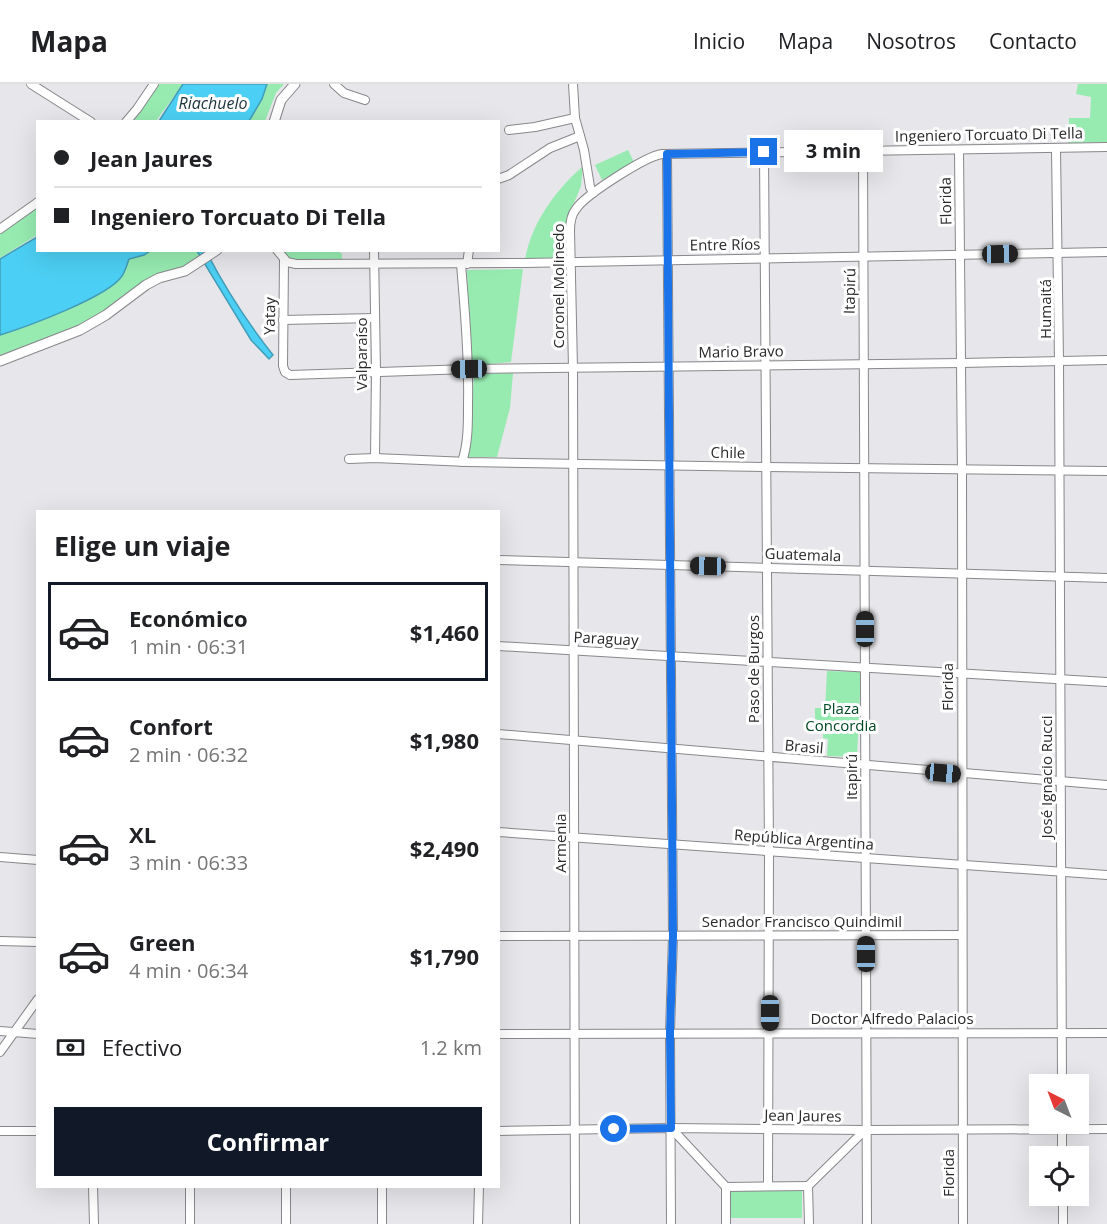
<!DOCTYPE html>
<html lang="es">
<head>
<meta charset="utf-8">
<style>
  :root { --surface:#fff; --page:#f2f2f2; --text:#202124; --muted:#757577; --line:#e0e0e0; --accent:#111827 }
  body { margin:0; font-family:"Open Sans",sans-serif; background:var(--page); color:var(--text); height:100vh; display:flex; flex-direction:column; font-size:22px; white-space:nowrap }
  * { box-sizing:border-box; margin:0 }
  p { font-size:20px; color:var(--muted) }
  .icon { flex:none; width:33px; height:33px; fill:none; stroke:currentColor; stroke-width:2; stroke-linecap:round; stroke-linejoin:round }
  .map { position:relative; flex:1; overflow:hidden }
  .panel { position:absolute; left:36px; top:426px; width:464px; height:678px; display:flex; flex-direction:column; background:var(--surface); border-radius:0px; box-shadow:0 6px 24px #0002 }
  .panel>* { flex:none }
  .banner { position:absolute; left:36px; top:36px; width:464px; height:132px; border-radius:0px; box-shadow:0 6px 24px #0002; display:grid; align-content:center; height:132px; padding:0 18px; background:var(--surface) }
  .needle { width:39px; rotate:318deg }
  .fabs { position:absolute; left:1029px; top:990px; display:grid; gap:12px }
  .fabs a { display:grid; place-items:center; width:60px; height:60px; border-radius:0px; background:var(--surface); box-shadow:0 6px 24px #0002; font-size:30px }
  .end { position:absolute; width:27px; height:27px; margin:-14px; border:8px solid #1a73e8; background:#fff; box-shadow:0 0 0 3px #fff }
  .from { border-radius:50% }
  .bubble { position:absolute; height:42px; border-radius:0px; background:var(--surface); box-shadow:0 6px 24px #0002; font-size:20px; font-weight:700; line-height:42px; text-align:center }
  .car { position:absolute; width:18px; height:36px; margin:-18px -9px; border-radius:8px; box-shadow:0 0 4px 2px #0007; background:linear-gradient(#222 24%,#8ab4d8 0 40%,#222 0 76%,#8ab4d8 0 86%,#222 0) }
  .banner b { display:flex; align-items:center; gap:21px; height:57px; font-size:22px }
  .banner b+b { border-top:2px solid var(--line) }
  .banner i { width:15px; height:15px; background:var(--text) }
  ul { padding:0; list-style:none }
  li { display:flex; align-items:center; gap:18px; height:99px; margin:0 12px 9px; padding:0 6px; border:3px solid transparent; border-radius:0px }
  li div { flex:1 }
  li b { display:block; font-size:22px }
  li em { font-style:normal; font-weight:700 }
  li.active { border-color:var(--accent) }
  li>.icon { width:54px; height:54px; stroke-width:1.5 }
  h2 { padding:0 18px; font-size:27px; line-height:72px }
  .pay { display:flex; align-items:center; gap:15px; height:66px; padding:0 18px; font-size:22px }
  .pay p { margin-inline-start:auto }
  .action { display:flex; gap:12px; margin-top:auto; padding:12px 18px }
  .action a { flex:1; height:69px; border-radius:0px; background:var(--accent); color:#fff; font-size:24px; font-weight:700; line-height:69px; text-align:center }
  header { display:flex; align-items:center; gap:36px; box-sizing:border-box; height:84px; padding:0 30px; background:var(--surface); border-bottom:2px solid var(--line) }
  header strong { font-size:28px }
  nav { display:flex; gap:33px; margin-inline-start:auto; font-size:21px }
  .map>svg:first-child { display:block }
  .green { fill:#97ebb1 }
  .water { fill:#4ccff4; stroke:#429db8; stroke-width:1.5 }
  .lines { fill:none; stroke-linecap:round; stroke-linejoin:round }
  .minor-casing { stroke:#88878b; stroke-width:10 }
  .tertiary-casing { stroke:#88878b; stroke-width:11 }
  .minor { stroke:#fff; stroke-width:8 }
  .tertiary { stroke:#fff; stroke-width:9 }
  .route { stroke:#1a73e8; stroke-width:8 }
  .labels { text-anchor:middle; stroke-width:6; stroke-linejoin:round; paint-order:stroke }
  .street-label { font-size:15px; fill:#2a292b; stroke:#fff }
  .park-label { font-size:15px; fill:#004822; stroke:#fff }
  .water-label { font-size:16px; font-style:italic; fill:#1d333a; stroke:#fff }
</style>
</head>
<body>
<header>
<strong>Mapa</strong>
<nav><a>Inicio</a><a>Mapa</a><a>Nosotros</a><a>Contacto</a></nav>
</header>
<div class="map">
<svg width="1107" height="1140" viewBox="0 0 1107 1140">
  <rect width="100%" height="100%" fill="#e7e6ea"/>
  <!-- green -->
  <g class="green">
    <path d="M158 0H183L156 37 133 38Z"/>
    <path d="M267 0H284L276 9 265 37 249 38 262 15Z"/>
    <path d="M1078 0H1107V58L1068 59 1069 34H1090L1091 13 1076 10Z"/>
    <path d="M628 66 634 78 602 96 595 81Z"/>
    <path d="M583 82 581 102 567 136 566 168 560 173 525 176C531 139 556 106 583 82Z"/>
    <path d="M37 121V151L0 174V149Z"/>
    <path d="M150 167H197L201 173 65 250 0 271V251L31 241 87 215 121 193 129 175 144 171Z"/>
    <path d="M282 167H338L342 170V176L295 177 291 176Z"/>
    <path d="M523 185 511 278 470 282 467 186Z"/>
    <path d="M513 289 510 324 497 373H468L474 292 476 290Z"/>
    <path d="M827 587 861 588 857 673 827 672 828 655 823 654V640L815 639V624H825Z"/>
    <rect x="730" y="1107" width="72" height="27"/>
  </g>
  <!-- water -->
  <g class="water">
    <path d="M183 0H267L262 15 249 37H159Z"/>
    <path d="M37 153 38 166 150 167 144 171 129 175C127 181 125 188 122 192 108 213 26 243 0 251V175Z"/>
    <path d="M197 167H206C225 204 247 238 273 271L269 275 251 256Z"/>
  </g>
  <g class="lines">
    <defs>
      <g id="minor">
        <path d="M31 0 91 38"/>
        <path d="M334 0 344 9 365 16"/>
        <path d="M573 0 575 34 584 66 590 103 593 109"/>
        <path d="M126 38 137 25 154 0"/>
        <path d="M509 46 535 43 575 34"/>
        <path d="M1056 65 1059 276 1062 1000"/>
        <path d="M863 66 867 1140"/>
        <path d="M959 66 962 386 963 1140"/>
        <path d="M764 68 769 767 768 1102"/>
        <path d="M667 70 673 852 670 948 671 1140"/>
        <path d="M498 95 509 91 550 64 580 52"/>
        <path d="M0 145 38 118"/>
        <path d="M277 166 287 178 296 180 525 179 1107 168"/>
        <path d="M374 166 376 287 375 374"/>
        <path d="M284 175 283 282 285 288 290 291 469 285 962 279 1107 276"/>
        <path d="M461 180C465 228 469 275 468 323 468 341 468 360 462 378"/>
        <path d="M467 180 469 166"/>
        <path d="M283 236 375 234"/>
        <path d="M349 375 375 374 468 378 766 383 1107 387"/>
        <path d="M498 476 1107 494"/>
        <path d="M498 562 1107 598"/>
        <path d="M498 650 1107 701"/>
        <path d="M498 748 1107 791"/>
        <path d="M0 773 38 776"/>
        <path d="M498 852 962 851"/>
        <path d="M0 857 38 858"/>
        <path d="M0 947 38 950"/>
        <path d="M498 950 1107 949"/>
        <path d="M0 968 38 915"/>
        <path d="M1062 1041V1072"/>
        <path d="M671 1044 726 1103"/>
        <path d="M0 1047H38"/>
        <path d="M498 1047 671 1044 865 1046 1107 1045"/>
        <path d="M93 1102 94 1140"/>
        <path d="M190 1102V1140"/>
        <path d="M286 1102V1140"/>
        <path d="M382 1102V1140"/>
        <path d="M808 1102 865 1046"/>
        <path d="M808 1102 809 1140"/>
        <path d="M726 1103 808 1102"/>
        <path d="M1063 1112V1140"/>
        <path d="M478 1140 479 1102"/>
        <path d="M575 1140 573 284 570 147C570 139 571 131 576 125 585 111 646 72 662 70L1107 63"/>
        <path d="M726 1140V1103"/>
      </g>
      <g id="tertiary">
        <path d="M274 38 281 16 295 0"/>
        <path d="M0 277 80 246 106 231 146 201 159 194 185 187 217 166"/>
      </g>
    </defs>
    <!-- minor casing -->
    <use href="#minor" class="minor-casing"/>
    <!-- tertiary casing -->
    <use href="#tertiary" class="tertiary-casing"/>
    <!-- minor -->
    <use href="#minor" class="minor"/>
    <!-- tertiary -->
    <use href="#tertiary" class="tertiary"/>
  </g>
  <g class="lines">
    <!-- route -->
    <path class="route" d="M614 1045 671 1044 670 948 673 852 667 70 764 68"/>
  </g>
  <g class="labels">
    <!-- street labels -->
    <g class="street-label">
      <text transform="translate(989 51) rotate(-1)" y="5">Ingeniero Torcuato Di Tella</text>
      <text transform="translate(946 117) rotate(-91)" y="5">Florida</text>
      <text transform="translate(725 161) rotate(-1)" y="5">Entre Ríos</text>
      <text transform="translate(559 202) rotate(-90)" y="5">Coronel Molinedo</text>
      <text transform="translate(850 207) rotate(-89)" y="5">Itapirú</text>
      <text transform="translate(1046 225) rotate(-90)" y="5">Humaitá</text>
      <text transform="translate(270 232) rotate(-89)" y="5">Yatay</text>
      <text transform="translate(741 268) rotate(-1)" y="5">Mario Bravo</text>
      <text transform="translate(362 270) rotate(-90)" y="5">Valparaíso</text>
      <text transform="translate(728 369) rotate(1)" y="5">Chile</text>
      <text transform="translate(803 471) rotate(2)" y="5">Guatemala</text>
      <text transform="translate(606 555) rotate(3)" y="5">Paraguay</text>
      <text transform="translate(754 585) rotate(-90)" y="5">Paso de Burgos</text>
      <text transform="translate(948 603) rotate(-90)" y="5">Florida</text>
      <text transform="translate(804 663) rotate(5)" y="5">Brasil</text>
      <text transform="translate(852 693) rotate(-90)" y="5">Itapirú</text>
      <text transform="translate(1047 693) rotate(-90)" y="5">José Ignacio Rucci</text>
      <text transform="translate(804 756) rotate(4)" y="5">República Argentina</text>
      <text transform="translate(561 759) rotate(-90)" y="5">Armenia</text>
      <text x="802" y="843">Senador Francisco Quindimil</text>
      <text x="892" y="940">Doctor Alfredo Palacios</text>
      <text transform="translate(803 1032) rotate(1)" y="5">Jean Jaures</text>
      <text transform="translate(949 1089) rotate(-90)" y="5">Florida</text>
    </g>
    <!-- park labels -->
    <g class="park-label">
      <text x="841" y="630">Plaza<tspan x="841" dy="17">Concordia</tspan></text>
    </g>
    <!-- water labels -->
    <g class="water-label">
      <text x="213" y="25">Riachuelo</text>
    </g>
  </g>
</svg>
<div class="fabs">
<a><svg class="needle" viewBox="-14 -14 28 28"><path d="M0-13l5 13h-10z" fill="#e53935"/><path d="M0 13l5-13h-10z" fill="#757577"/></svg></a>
<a><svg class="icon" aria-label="locate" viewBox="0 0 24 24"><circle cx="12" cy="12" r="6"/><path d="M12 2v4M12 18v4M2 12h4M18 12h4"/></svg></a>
</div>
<i class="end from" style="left:614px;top:1045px"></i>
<i class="end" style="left:764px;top:68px"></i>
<div class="bubble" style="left:784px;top:46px;width:99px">3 min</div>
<i class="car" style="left:1000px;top:170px;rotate:89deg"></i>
<i class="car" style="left:469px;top:285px;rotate:269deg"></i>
<i class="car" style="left:708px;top:482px;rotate:271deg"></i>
<i class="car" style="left:865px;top:545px;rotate:0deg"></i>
<i class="car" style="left:943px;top:689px;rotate:95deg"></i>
<i class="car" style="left:866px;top:870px;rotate:0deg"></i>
<i class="car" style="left:770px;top:929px;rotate:180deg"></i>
<div class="banner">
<b><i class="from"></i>Jean Jaures</b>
<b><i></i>Ingeniero Torcuato Di Tella</b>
</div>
<section class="panel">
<h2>Elige un viaje</h2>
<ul>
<li class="active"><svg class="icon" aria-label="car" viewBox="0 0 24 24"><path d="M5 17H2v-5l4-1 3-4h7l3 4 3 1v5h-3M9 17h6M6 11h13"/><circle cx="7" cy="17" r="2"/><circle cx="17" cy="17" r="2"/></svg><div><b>Económico</b><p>1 min · 06:31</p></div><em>$1,460</em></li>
<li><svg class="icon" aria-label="car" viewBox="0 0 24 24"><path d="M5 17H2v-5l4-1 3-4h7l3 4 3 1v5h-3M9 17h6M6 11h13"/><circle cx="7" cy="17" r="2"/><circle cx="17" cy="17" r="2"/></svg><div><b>Confort</b><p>2 min · 06:32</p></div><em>$1,980</em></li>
<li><svg class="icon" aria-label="car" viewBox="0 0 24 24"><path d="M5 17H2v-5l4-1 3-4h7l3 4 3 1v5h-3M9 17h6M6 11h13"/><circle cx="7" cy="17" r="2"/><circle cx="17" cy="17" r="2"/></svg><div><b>XL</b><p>3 min · 06:33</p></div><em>$2,490</em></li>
<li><svg class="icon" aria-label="car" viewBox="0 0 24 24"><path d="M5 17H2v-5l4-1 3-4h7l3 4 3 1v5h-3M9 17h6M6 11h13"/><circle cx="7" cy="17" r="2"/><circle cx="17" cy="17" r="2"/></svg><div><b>Green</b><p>4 min · 06:34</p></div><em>$1,790</em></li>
</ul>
<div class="pay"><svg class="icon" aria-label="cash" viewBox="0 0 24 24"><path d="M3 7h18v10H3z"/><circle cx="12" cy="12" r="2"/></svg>Efectivo<p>1.2 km</p></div>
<div class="action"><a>Confirmar</a></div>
</section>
</div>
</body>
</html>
